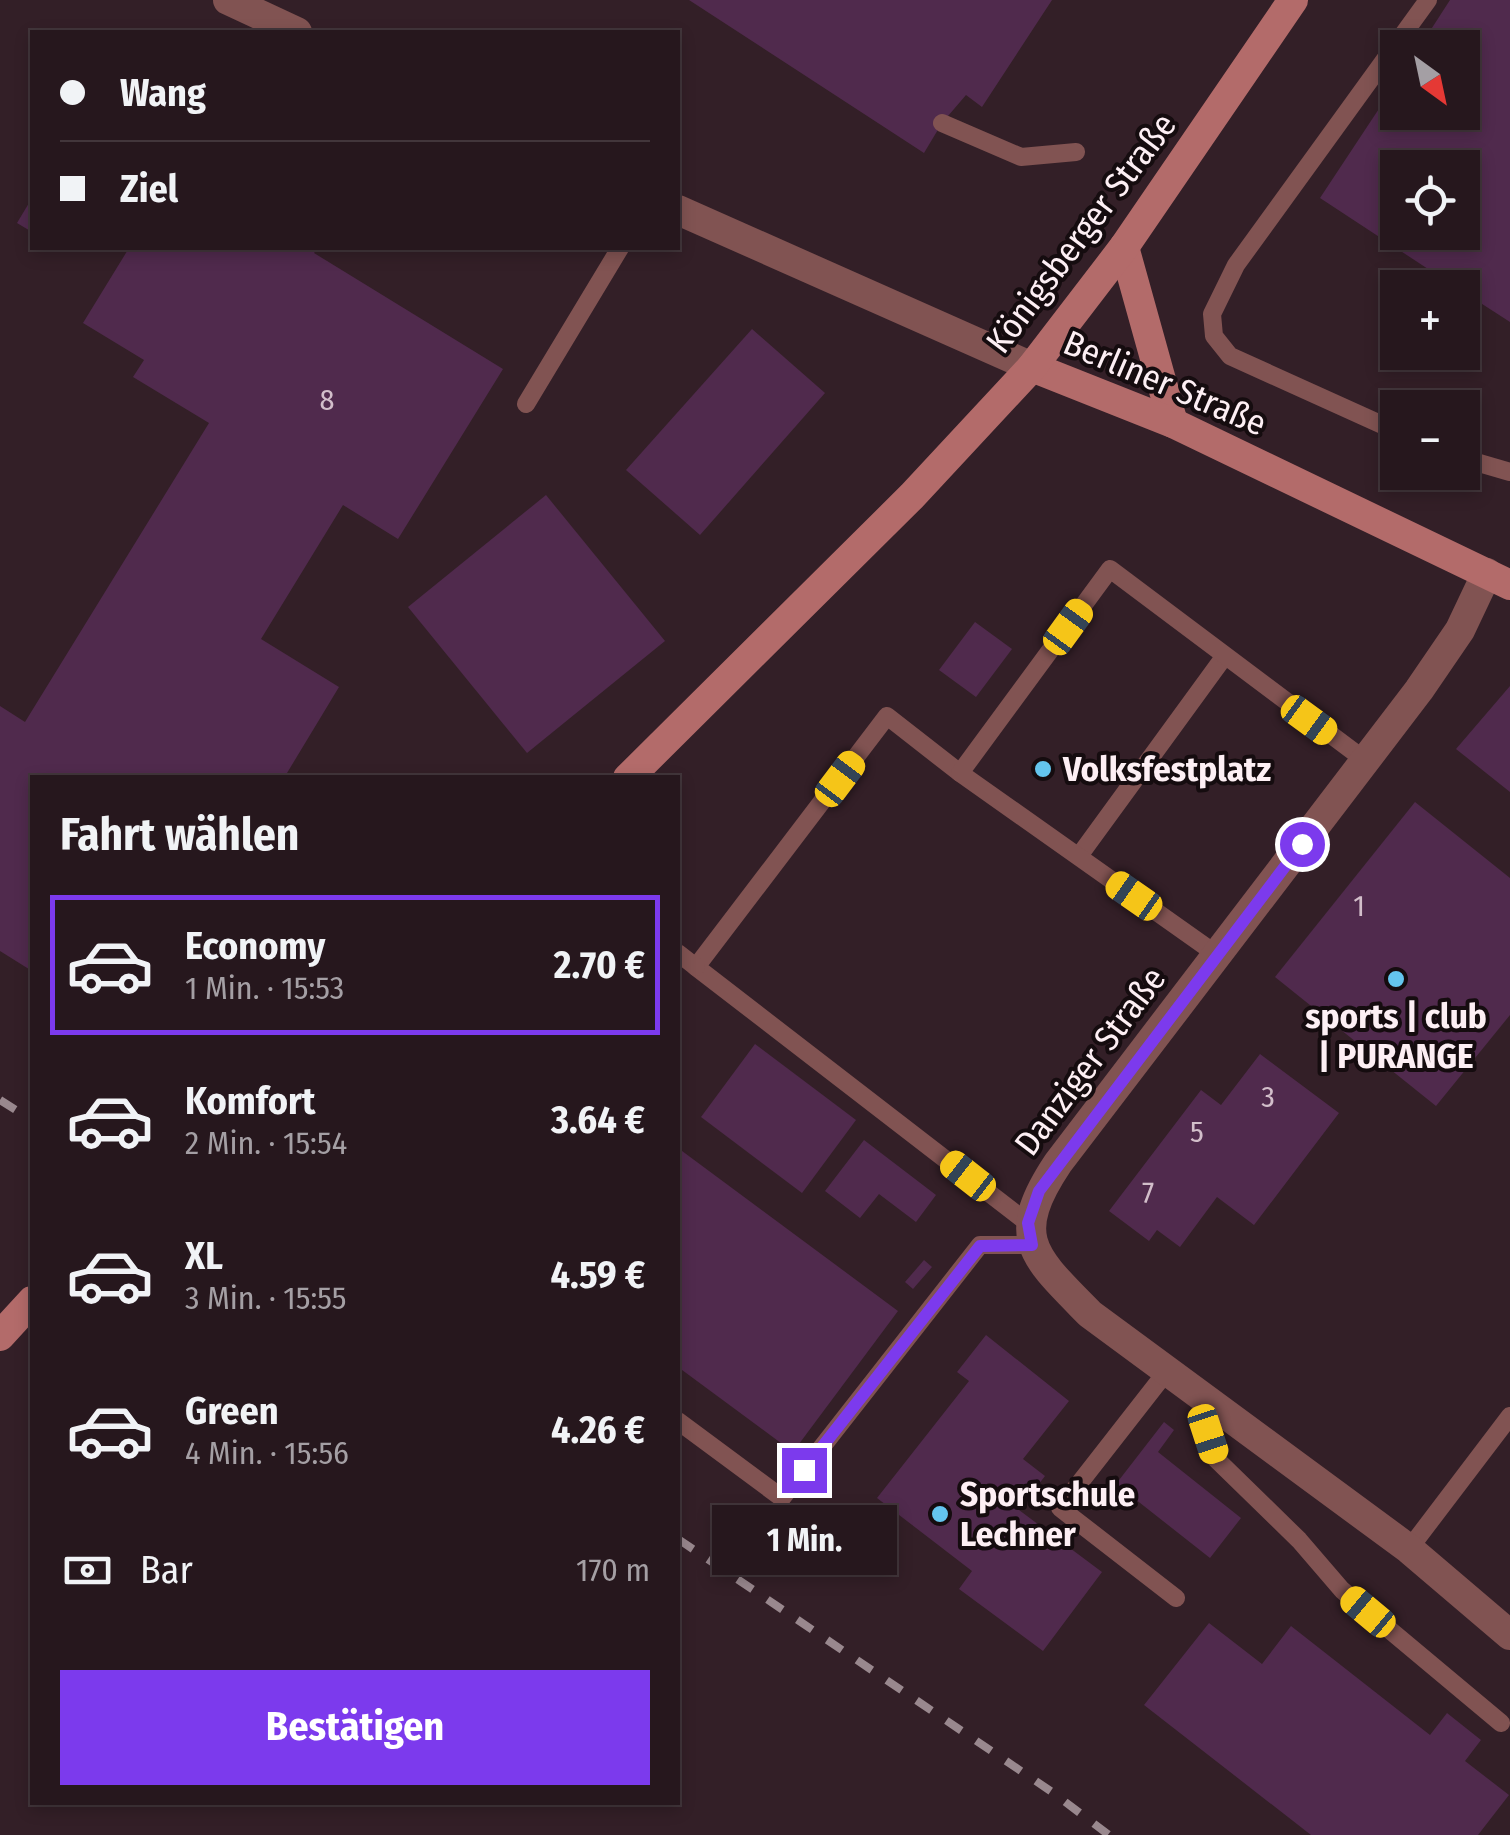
<!DOCTYPE html>
<html lang="de">
<head>
<meta charset="utf-8">
<style>
  :root { --surface:#26171d; --page:#32242a; --text:#f1f3f6; --muted:#a49fa4; --line:#42363b; --accent:#7c3aed }
  body { margin:0; font-family:"Fira Sans Condensed",sans-serif; background:var(--page); color:var(--text); height:100vh; display:flex; flex-direction:column; font-size:38px; white-space:nowrap }
  * { box-sizing:border-box; margin:0 }
  p { font-size:32px; color:var(--muted) }
  .icon { flex:none; width:55px; height:55px; fill:none; stroke:currentColor; stroke-width:2; stroke-linecap:round; stroke-linejoin:round }
  .map { position:relative; flex:1; overflow:hidden }
  .drawer { position:absolute; left:30px; top:775px; width:650px; height:1030px; display:flex; flex-direction:column; background:var(--surface); border-radius:0px; box-shadow:0 5px 15px #0003,0 0 0 2px var(--line) }
  .drawer>* { flex:none }
  .guide { position:absolute; left:30px; top:30px; width:650px; height:220px; border-radius:0px; box-shadow:0 5px 15px #0003,0 0 0 2px var(--line); display:grid; align-content:center; height:220px; padding:0 30px; background:var(--surface) }
  .needle { width:65px; rotate:147deg }
  .tools { position:absolute; left:1380px; top:30px; display:grid; gap:20px }
  .tools a { display:grid; place-items:center; width:100px; height:100px; border-radius:0px; background:var(--surface); box-shadow:0 5px 15px #0003,0 0 0 2px var(--line); font-size:50px }
  .end { position:absolute; width:45px; height:45px; margin:-22px; border:12px solid #7c3aed; background:#fff; box-shadow:0 0 0 5px #fff }
  .from { border-radius:50% }
  .bubble { position:absolute; height:70px; border-radius:0px; background:var(--surface); box-shadow:0 5px 15px #0003,0 0 0 2px var(--line); font-size:32px; font-weight:700; line-height:70px; text-align:center }
  .car { position:absolute; width:30px; height:60px; margin:-30px -15px; border-radius:12px; box-shadow:0 0 8px 2px #0007; background:linear-gradient(#f5c518 24%,#345 0 40%,#f5c518 0 76%,#345 0 86%,#f5c518 0) }
  .guide b { display:flex; align-items:center; gap:35px; height:95px; font-size:38px }
  .guide b+b { border-top:2px solid var(--line) }
  .guide i { width:25px; height:25px; background:var(--text) }
  ul { padding:0; list-style:none }
  li { display:flex; align-items:center; gap:30px; height:140px; margin:0 20px 15px; padding:0 10px; border:5px solid transparent; border-radius:0px }
  li div { flex:1 }
  li b { display:block; font-size:38px }
  li em { font-style:normal; font-weight:700 }
  li.selected { border-color:var(--accent) }
  li>.icon { width:90px; height:90px; stroke-width:1.5 }
  h2 { padding:0 30px; font-size:45px; line-height:120px }
  .pay { display:flex; align-items:center; gap:25px; height:110px; padding:0 30px; font-size:38px }
  .pay p { margin-inline-start:auto }
  .cta { display:flex; gap:20px; margin-top:auto; padding:20px 30px }
  .cta a { flex:1; height:115px; border-radius:0px; background:var(--accent); color:#fff; font-size:40px; font-weight:700; line-height:115px; text-align:center }
  .map>svg:first-child { display:block }
  .building { fill:#502a4d; fill-rule:evenodd }
  .lines { fill:none; stroke-linecap:round; stroke-linejoin:round }
  .lane { stroke:#815352; stroke-width:18 }
  .street { stroke:#815352; stroke-width:30 }
  .secondary { stroke:#b36b6a; stroke-width:30 }
  .rail { stroke:#99888e; stroke-width:8; stroke-dasharray:18 18; stroke-linecap:butt }
  .route { stroke:#7c3aed; stroke-width:12 }
  .poi-dot { fill:#64c5ee; stroke:#150c0f; stroke-width:4 }
  .labels { text-anchor:middle; stroke-width:8; stroke-linejoin:round; paint-order:stroke }
  .number-label { font-size:30px; fill:#d2beca }
  .street-label { font-size:35px; fill:#fdeff4; stroke:#150c0f }
  .poi-label { font-size:35px; font-weight:bold; fill:#fdeff4; stroke:#150c0f; text-anchor:start }
</style>
</head>
<body>
<div class="map">
<svg width="1510" height="1835" viewBox="0 0 1510 1835">
  <rect width="100%" height="100%" fill="#331f27"/>
  <!-- building -->
  <g class="building">
    <path d="M689 0H1052L982 107 966 95 942 123 924 153Z"/>
    <path d="M1450 0H1510V322L1462 291V288H1457L1320 198 1398 80V112H1462V48H1419ZM1398 168H1462V232H1398Z"/>
    <path d="M32 198V232L17 223Z"/>
    <path d="M129 248H318L314 253 503 369 398 539 343 505 261 639 339 687 284 778H32V971L0 951V706L25 722 209 423 133 377 144 360 83 323Z"/>
    <path d="M752 329 825 393 700 535 626 470Z"/>
    <path d="M546 495 665 641 527 753 408 607Z"/>
    <path d="M975 622 1012 649 976 697 939 670Z"/>
    <path d="M1510 686V792L1456 749Z"/>
    <path d="M1415 802 1510 878V1015L1436 1106 1275 977Z"/>
    <path d="M755 1044 856 1120 802 1193 701 1117Z"/>
    <path d="M1260 1054 1339 1113 1254 1225 1217 1197 1180 1247 1157 1230 1149 1241 1109 1211 1201 1090 1221 1105Z"/>
    <path d="M864 1140 936 1195 916 1222 879 1194 860 1218 825 1191Z"/>
    <path d="M678 1148 898 1311 793 1452 678 1367Z"/>
    <path d="M924 1260 932 1267 913 1289 905 1282Z"/>
    <path d="M986 1335 1069 1401 1023 1459 1045 1476 1019 1510 1102 1572 1043 1651 959 1589 972 1571 877 1498 969 1381 957 1372Z"/>
    <path d="M1164 1422 1174 1430 1158 1452 1241 1518 1210 1558 1116 1484Z"/>
    <path d="M1209 1623 1262 1664 1291 1626 1430 1735 1447 1713 1481 1740 1465 1761 1509 1795 1478 1835H1311L1144 1705Z"/>
  </g>
  <g class="lines">
    <!-- lane -->
    <g class="lane">
      <path d="M942 123 1021 157 1076 152"/>
      <path d="M526 404 620 248"/>
      <path d="M1398 432 1230 356 1214 336 1212 314 1236 265 1428 0"/>
      <path d="M1462 458 1510 472"/>
      <path d="M960 773 887 716 696 967 1028 1223"/>
      <path d="M1079 856 1224 657"/>
      <path d="M678 953 696 967"/>
      <path d="M1216 954 960 773 1110 569 1366 761"/>
      <path d="M1167 1371 1060 1508 1176 1598"/>
      <path d="M1221 1411 1208 1434 1216 1459 1299 1540 1342 1590 1501 1723"/>
      <path d="M678 1421 782 1498 980 1245H1033"/>
      <path d="M1409 1549 1510 1416"/>
    </g>
    <!-- street -->
    <g class="street">
      <path d="M228 0 297 32"/>
      <path d="M678 210 1032 367"/>
      <path d="M1487 573 1460 630 1419 690 1058 1163C1008 1238 1033 1256 1090 1314L1409 1549 1510 1635"/>
    </g>
    <!-- secondary -->
    <g class="secondary">
      <path d="M1124 247 1173 423"/>
      <path d="M1032 367 1173 423 1510 585"/>
      <path d="M628 778 912 496 1032 367 1124 247 1293 0"/>
      <path d="M0 1336 32 1301"/>
    </g>
    <!-- rail -->
    <g class="rail">
      <path d="M0 1100 32 1120"/>
      <path d="M678 1539 1052 1792 1109 1835"/>
    </g>
  </g>
  <g class="lines">
    <!-- route -->
    <path class="route" d="M804 1470 980 1246 1032 1245 1028 1223 1039 1191 1302 844"/>
  </g>
  <!-- markers -->
  <g class="poi-dot">
    <circle cx="1043" cy="769" r="10"/>
    <circle cx="1396" cy="979" r="10"/>
    <circle cx="940" cy="1514" r="10"/>
  </g>
  <g class="labels">
    <!-- number labels -->
    <g class="number-label">
      <text x="327" y="410">8</text>
      <text x="1359" y="916">1</text>
      <text x="1268" y="1107">3</text>
      <text x="1197" y="1142">5</text>
      <text x="1148" y="1203">7</text>
    </g>
    <!-- street labels -->
    <g class="street-label">
      <text transform="translate(1081 233) rotate(-53)" y="12">Königsberger Straße</text>
      <text transform="translate(1165 383) rotate(23)" y="12">Berliner Straße</text>
      <text transform="translate(1090 1061) rotate(-53)" y="12">Danziger Straße</text>
    </g>
    <!-- poi labels -->
    <g class="poi-label">
      <text x="1063" y="781">Volksfestplatz</text>
      <text x="1396" y="1028" text-anchor="middle">sports | club<tspan x="1396" dy="40">| PURANGE</tspan></text>
      <text x="960" y="1506">Sportschule<tspan x="960" dy="40">Lechner</tspan></text>
    </g>
  </g>
</svg>
<div class="tools">
<a><svg class="needle" viewBox="-14 -14 28 28"><path d="M0-13l5 13h-10z" fill="#e53935"/><path d="M0 13l5-13h-10z" fill="#a49fa4"/></svg></a>
<a><svg class="icon" aria-label="locate" viewBox="0 0 24 24"><circle cx="12" cy="12" r="6"/><path d="M12 2v4M12 18v4M2 12h4M18 12h4"/></svg></a>
<a>+</a>
<a>−</a>
</div>
<i class="end from" style="left:1302px;top:844px"></i>
<i class="end" style="left:804px;top:1470px"></i>
<div class="bubble" style="left:712px;top:1505px;width:185px">1 Min.</div>
<i class="car" style="left:1068px;top:627px;rotate:36deg"></i>
<i class="car" style="left:1309px;top:720px;rotate:126deg"></i>
<i class="car" style="left:840px;top:779px;rotate:37deg"></i>
<i class="car" style="left:1134px;top:896px;rotate:305deg"></i>
<i class="car" style="left:968px;top:1176px;rotate:308deg"></i>
<i class="car" style="left:1208px;top:1434px;rotate:162deg"></i>
<i class="car" style="left:1368px;top:1612px;rotate:310deg"></i>
<div class="guide">
<b><i class="from"></i>Wang</b>
<b><i></i>Ziel</b>
</div>
<section class="drawer">
<h2>Fahrt wählen</h2>
<ul>
<li class="selected"><svg class="icon" aria-label="car" viewBox="0 0 24 24"><path d="M5 17H2v-5l4-1 3-4h7l3 4 3 1v5h-3M9 17h6M6 11h13"/><circle cx="7" cy="17" r="2"/><circle cx="17" cy="17" r="2"/></svg><div><b>Economy</b><p>1 Min. · 15:53</p></div><em>2.70 €</em></li>
<li><svg class="icon" aria-label="car" viewBox="0 0 24 24"><path d="M5 17H2v-5l4-1 3-4h7l3 4 3 1v5h-3M9 17h6M6 11h13"/><circle cx="7" cy="17" r="2"/><circle cx="17" cy="17" r="2"/></svg><div><b>Komfort</b><p>2 Min. · 15:54</p></div><em>3.64 €</em></li>
<li><svg class="icon" aria-label="car" viewBox="0 0 24 24"><path d="M5 17H2v-5l4-1 3-4h7l3 4 3 1v5h-3M9 17h6M6 11h13"/><circle cx="7" cy="17" r="2"/><circle cx="17" cy="17" r="2"/></svg><div><b>XL</b><p>3 Min. · 15:55</p></div><em>4.59 €</em></li>
<li><svg class="icon" aria-label="car" viewBox="0 0 24 24"><path d="M5 17H2v-5l4-1 3-4h7l3 4 3 1v5h-3M9 17h6M6 11h13"/><circle cx="7" cy="17" r="2"/><circle cx="17" cy="17" r="2"/></svg><div><b>Green</b><p>4 Min. · 15:56</p></div><em>4.26 €</em></li>
</ul>
<div class="pay"><svg class="icon" aria-label="cash" viewBox="0 0 24 24"><path d="M3 7h18v10H3z"/><circle cx="12" cy="12" r="2"/></svg>Bar<p>170 m</p></div>
<div class="cta"><a>Bestätigen</a></div>
</section>
</div>
</body>
</html>
